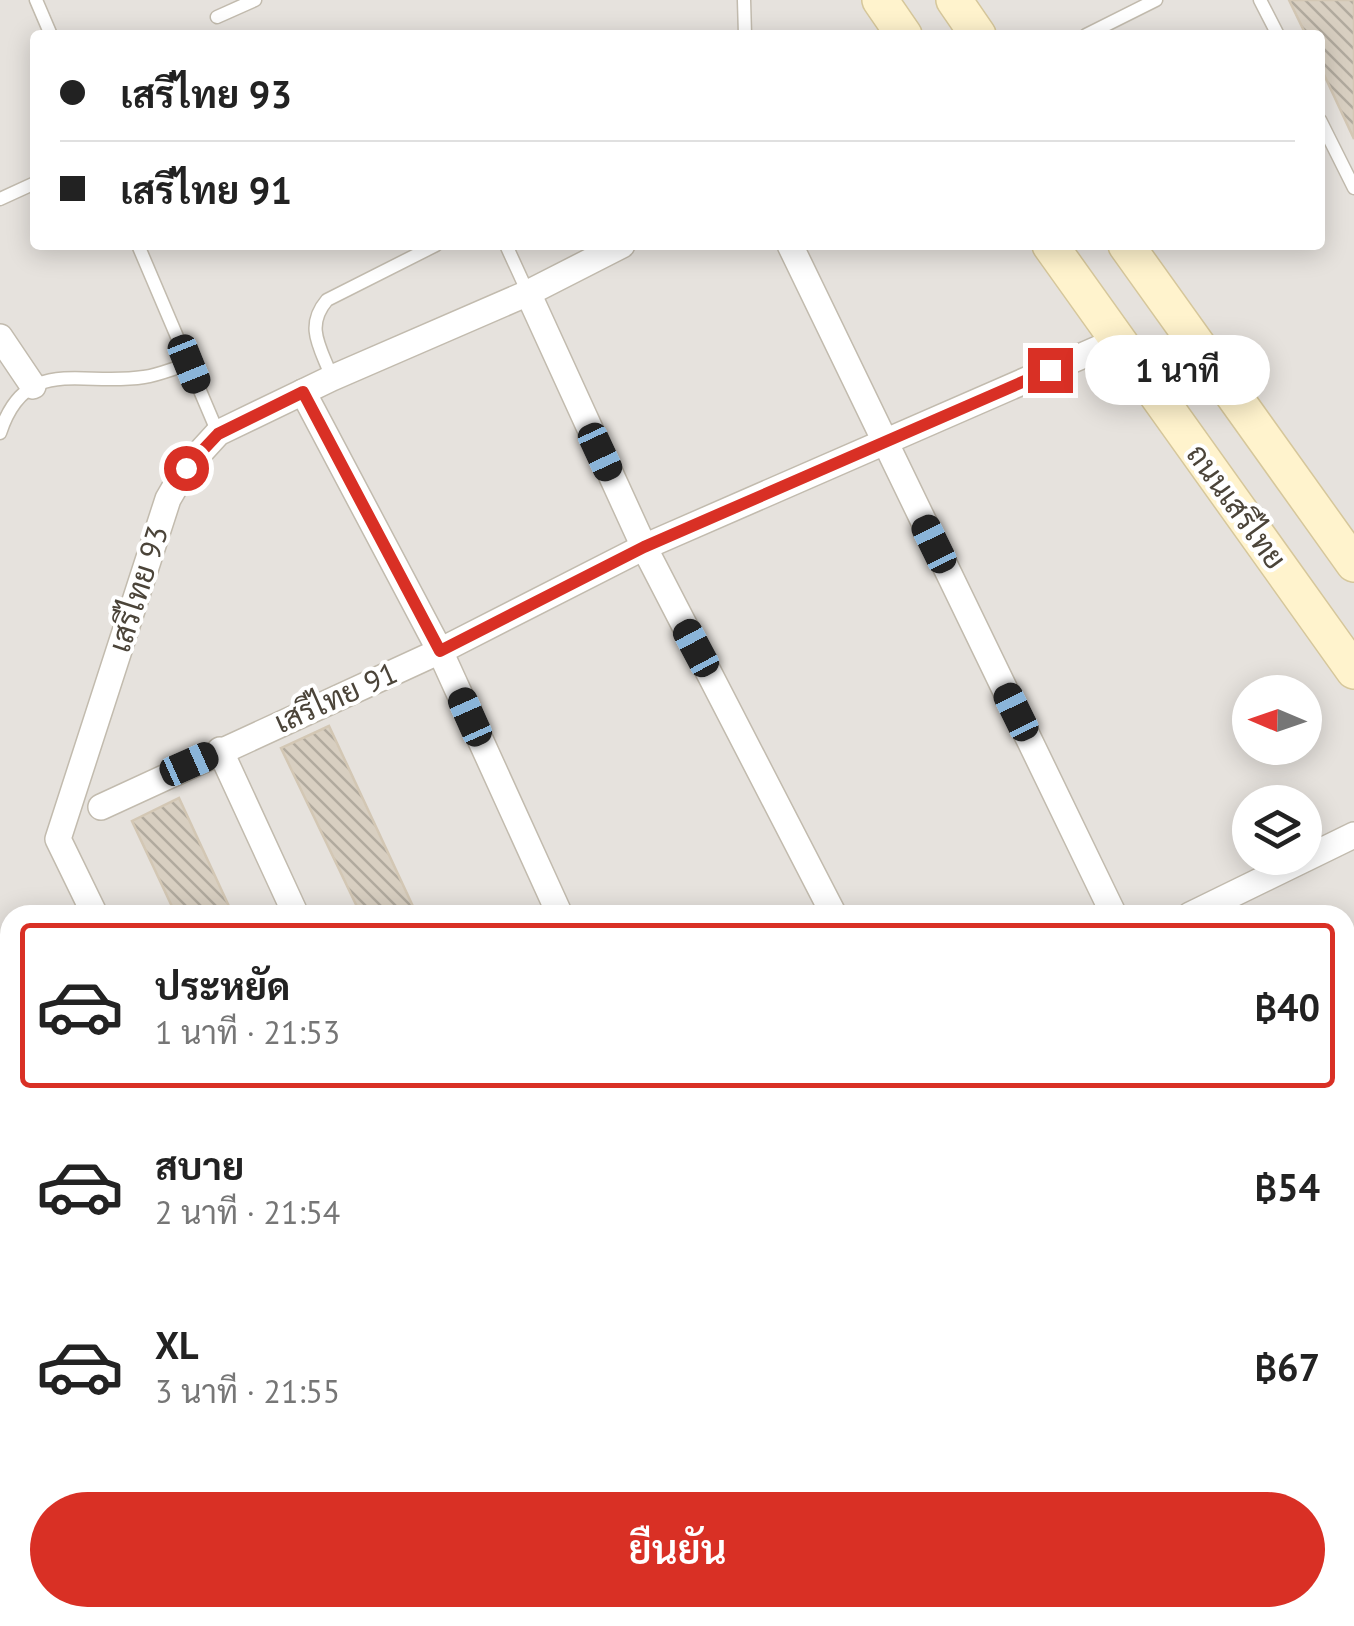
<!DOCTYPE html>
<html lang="th">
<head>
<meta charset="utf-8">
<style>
  :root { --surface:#fff; --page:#f2f2f2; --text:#222; --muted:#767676; --line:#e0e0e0; --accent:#d93025 }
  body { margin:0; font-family:"PT Sans",Sarabun,sans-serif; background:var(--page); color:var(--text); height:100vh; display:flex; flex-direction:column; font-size:38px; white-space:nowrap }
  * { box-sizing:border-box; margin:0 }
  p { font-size:32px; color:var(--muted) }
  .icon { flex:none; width:55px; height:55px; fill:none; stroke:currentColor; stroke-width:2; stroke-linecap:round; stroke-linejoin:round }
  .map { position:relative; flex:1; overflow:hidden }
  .drawer { position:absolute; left:0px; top:905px; width:1355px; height:722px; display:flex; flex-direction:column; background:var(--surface); border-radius:30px 30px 0 0; box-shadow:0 5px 25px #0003 }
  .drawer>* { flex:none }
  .hud { position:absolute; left:30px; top:30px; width:1295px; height:220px; border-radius:10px; box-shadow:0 5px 25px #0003; display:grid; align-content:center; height:220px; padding:0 30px; background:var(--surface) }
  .needle { width:65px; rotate:272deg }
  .fabs { position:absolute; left:1232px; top:675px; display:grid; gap:20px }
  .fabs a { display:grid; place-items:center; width:90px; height:90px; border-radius:50%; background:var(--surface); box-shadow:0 5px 25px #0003; font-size:50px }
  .end { position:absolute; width:45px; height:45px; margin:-22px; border:12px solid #d93025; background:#fff; box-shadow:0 0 0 5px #fff }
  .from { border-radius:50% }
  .bubble { position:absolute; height:70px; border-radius:35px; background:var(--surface); box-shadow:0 5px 25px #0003; font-size:32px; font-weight:600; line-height:70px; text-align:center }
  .car { position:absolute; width:30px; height:60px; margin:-30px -15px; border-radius:12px; box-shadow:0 0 8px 2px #0007; background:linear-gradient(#222 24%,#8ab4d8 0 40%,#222 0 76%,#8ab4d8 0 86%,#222 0) }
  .hud b { display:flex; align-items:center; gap:35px; height:95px; font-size:38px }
  .hud b+b { border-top:2px solid var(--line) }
  .hud i { width:25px; height:25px; background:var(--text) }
  ul { padding:18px 0 0; list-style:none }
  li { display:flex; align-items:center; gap:30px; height:165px; margin:0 20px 15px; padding:0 10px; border:5px solid transparent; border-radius:10px }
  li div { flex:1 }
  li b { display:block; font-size:38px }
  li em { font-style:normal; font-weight:600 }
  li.selected { border-color:var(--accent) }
  li>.icon { width:90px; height:90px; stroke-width:1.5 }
  .action { display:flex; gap:20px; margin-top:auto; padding:20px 30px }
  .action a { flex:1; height:115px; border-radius:60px; background:var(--accent); color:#fff; font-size:40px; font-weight:600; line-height:115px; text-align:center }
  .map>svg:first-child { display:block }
  .industrial { fill:#e6e2dd; fill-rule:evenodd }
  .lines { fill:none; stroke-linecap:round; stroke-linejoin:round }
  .canal { stroke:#a9d4f2; stroke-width:32 }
  .building { fill:url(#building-back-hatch); stroke:#d3c7b4; stroke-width:2.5 }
  .lane-casing { stroke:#c2bbae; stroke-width:15 }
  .street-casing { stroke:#c2bbae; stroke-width:28 }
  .secondary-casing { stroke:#d6c79b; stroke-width:38 }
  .lane { stroke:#fff; stroke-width:12 }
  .street { stroke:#fff; stroke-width:25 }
  .secondary { stroke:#fff3cd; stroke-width:35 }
  .route { stroke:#d93025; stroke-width:12 }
  .labels { text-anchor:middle; stroke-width:8; stroke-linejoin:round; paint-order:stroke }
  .street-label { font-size:30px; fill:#4b4439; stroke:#fff }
</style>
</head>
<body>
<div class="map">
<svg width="1354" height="1626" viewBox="0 0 1354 1626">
  <defs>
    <pattern id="building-back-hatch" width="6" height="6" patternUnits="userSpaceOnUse" patternTransform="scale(2.5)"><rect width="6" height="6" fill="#d8cfc1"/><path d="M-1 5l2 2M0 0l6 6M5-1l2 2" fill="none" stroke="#b1aa9e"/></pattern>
  </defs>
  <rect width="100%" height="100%" fill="#f6f3ec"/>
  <!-- industrial -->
  <path class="industrial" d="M0 0H1354V1626H0ZM35 35H1320V245H35ZM1250 692H1305V748H1250ZM1250 802H1305V858H1250ZM10 915H1345V1618H10Z"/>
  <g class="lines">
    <!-- canal -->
    <path class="canal" d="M1345 1059 1354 1050"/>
  </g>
  <!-- building -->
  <g class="building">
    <path d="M1289 0H1354V139L1320 66V35H1306Z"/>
    <path d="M329 726 417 915H361L281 748Z"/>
    <path d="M179 798 233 915H176L132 821Z"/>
    <path d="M1345 1604 1354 1626H1167L1164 1618H1345Z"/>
    <path d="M928 1618H1127L1131 1626H932Z"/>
  </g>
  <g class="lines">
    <defs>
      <g id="lane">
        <path d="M36 0 51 35"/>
        <path d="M744 0 745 35"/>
        <path d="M1260 0 1278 35"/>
        <path d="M217 17 255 0"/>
        <path d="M1086 35 1156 0"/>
        <path d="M1320 120 1354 188"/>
        <path d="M0 199 35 183"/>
        <path d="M138 245 218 433"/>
        <path d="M506 245 528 293"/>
        <path d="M332 378C321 348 304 327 327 300L436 245"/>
        <path d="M0 433C26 354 81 387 144 377 159 375 174 368 189 364"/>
        <path d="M0 1528 10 1523"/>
      </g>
      <g id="street">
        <path d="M790 245 1114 915"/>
        <path d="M528 293 644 547 834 915"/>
        <path d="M0 337 33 386"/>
        <path d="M303 392 440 651 560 915"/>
        <path d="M220 750 296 915"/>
        <path d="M101 807 440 651 644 547 1116 341"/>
        <path d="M95 915 58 839 168 499 186 468 218 433 332 378 528 293 622 245"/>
        <path d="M1190 915 1354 835"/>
        <path d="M0 1597 10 1592"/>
        <path d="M432 1618 436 1626"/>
      </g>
      <g id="secondary">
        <path d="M880 0 904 35"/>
        <path d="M954 0 978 35"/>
        <path d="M1050 245 1354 671"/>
        <path d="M1126 245 1354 564"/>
        <path d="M1345 1226 1354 1218"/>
        <path d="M744 1626 760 1618"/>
      </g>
    </defs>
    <!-- lane casing -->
    <use href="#lane" class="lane-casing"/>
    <!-- street casing -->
    <use href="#street" class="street-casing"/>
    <!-- secondary casing -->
    <use href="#secondary" class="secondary-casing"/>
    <!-- lane -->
    <use href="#lane" class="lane"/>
    <!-- street -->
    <use href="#street" class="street"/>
    <!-- secondary -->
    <use href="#secondary" class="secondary"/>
  </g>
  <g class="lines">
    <!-- route -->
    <path class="route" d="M186 468 218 434 303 392 440 651 644 547 1050 370"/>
  </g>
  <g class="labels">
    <!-- street labels -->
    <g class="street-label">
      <text transform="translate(1236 507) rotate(54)" y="10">ถนนเสรีไทย</text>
      <text transform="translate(139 589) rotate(-72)" y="10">เสรีไทย 93</text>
      <text transform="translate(336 698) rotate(-24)" y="10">เสรีไทย 91</text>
    </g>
  </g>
</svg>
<div class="fabs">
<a><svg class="needle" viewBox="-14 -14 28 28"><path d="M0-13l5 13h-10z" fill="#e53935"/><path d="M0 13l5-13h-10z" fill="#767676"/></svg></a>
<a><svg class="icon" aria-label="layers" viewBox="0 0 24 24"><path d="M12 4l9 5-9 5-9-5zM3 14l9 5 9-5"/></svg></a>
</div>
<i class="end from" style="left:186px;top:468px"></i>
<i class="end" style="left:1050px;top:370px"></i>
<div class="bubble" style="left:1085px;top:335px;width:185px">1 นาที</div>
<i class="car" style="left:189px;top:364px;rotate:158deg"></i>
<i class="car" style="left:600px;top:452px;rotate:155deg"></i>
<i class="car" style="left:934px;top:544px;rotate:334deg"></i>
<i class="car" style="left:696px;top:648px;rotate:332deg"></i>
<i class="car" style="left:1016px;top:712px;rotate:334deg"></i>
<i class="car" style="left:470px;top:717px;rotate:336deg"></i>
<i class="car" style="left:189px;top:764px;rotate:66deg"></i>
<div class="hud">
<b><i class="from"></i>เสรีไทย 93</b>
<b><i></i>เสรีไทย 91</b>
</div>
<section class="drawer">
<ul>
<li class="selected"><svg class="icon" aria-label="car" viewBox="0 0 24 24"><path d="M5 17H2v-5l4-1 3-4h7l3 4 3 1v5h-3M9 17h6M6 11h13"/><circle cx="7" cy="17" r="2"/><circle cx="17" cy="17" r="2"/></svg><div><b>ประหยัด</b><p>1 นาที · 21:53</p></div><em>฿40</em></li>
<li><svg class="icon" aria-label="car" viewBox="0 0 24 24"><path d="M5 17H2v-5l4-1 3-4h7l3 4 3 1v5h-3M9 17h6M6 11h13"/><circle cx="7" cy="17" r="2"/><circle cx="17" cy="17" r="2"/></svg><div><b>สบาย</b><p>2 นาที · 21:54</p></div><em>฿54</em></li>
<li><svg class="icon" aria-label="car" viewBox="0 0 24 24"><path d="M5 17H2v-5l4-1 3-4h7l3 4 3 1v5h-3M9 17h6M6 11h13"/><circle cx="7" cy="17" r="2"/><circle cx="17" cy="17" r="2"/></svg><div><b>XL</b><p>3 นาที · 21:55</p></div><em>฿67</em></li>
</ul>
<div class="action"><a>ยืนยัน</a></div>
</section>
</div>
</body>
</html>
